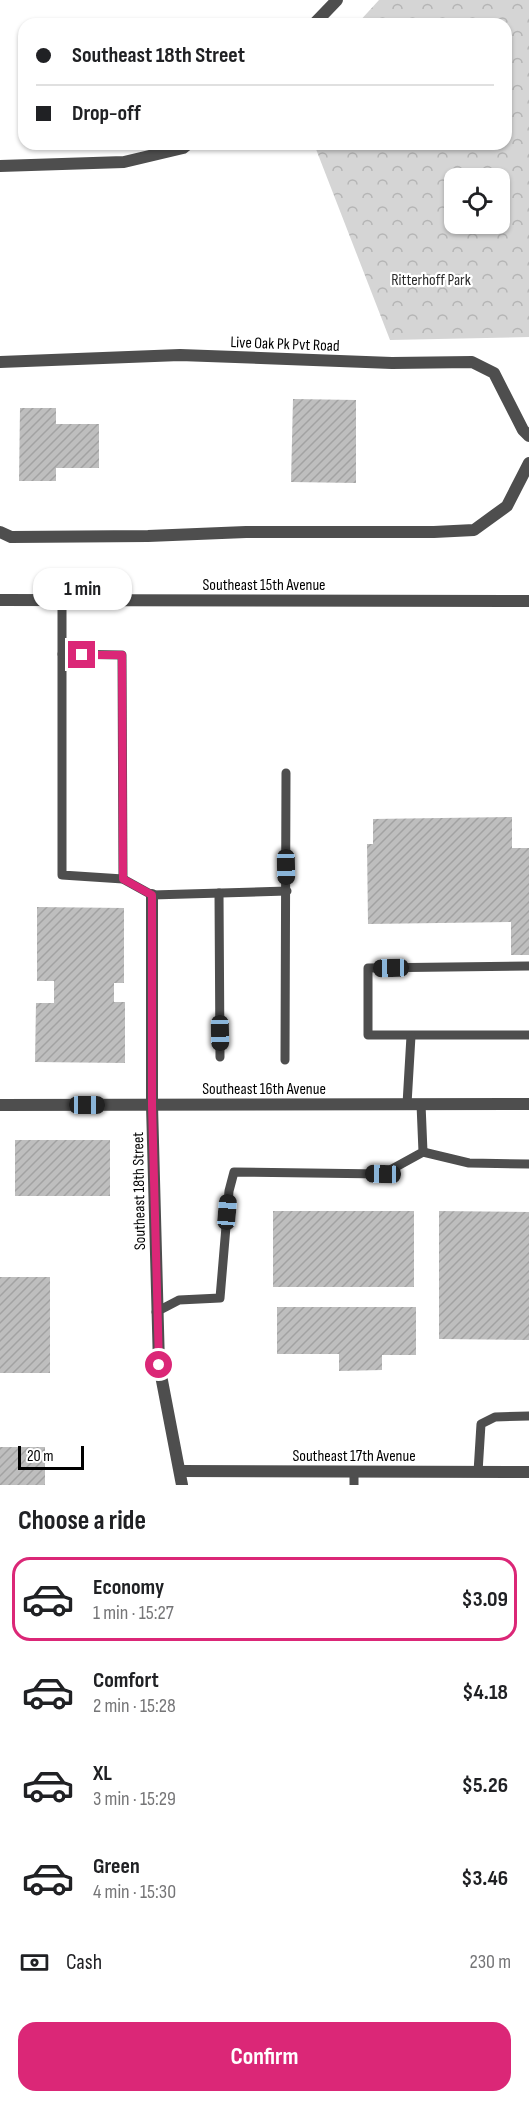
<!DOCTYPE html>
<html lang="en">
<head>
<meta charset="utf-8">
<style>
  :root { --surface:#fff; --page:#f6f6f6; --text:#202124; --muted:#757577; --line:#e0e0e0; --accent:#db2777 }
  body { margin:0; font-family:"Sofia Sans Condensed",sans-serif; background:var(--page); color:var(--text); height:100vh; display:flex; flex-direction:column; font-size:22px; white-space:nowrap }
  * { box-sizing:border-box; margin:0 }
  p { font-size:20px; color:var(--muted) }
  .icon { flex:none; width:33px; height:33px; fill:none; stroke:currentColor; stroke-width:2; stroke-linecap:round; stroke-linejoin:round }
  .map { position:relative; height:1485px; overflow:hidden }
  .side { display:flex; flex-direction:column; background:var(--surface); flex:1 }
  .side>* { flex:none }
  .hud { position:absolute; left:18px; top:18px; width:494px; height:132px; border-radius:18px; box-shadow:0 2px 4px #0004; display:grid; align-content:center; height:132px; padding:0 18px; background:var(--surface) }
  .fabs { position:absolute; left:444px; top:168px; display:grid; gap:12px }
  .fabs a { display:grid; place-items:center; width:66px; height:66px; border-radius:12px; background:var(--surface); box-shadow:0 2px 4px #0004; font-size:30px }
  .scale { position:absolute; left:18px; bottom:15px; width:66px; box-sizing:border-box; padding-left:6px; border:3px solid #000; border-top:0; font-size:16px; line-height:21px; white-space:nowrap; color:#000; -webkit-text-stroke:4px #fff; paint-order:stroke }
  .end { position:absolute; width:27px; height:27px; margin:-14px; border:8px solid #db2777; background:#fff; box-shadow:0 0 0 3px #fff }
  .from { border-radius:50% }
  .bubble { position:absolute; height:42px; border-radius:18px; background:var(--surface); box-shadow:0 2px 4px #0004; font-size:20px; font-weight:700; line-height:42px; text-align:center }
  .car { position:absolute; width:18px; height:36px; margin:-18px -9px; border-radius:8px; box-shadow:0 0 4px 2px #0007; background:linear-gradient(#222 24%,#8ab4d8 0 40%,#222 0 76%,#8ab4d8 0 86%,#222 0) }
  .hud b { display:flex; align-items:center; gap:21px; height:57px; font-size:22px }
  .hud b+b { border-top:2px solid var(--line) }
  .hud i { width:15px; height:15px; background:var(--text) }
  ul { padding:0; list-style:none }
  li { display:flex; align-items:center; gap:18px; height:84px; margin:0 12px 9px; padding:0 6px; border:3px solid transparent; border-radius:18px }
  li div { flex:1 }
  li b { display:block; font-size:22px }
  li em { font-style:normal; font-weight:700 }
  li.active { border-color:var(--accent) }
  li>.icon { width:54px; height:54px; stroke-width:1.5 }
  h2 { padding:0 18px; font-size:27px; line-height:72px }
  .pay { display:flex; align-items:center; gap:15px; height:66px; padding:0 18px; font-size:22px }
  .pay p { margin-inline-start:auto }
  .cta { display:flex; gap:12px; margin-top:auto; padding:12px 18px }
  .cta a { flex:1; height:69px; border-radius:18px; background:var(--accent); color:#fff; font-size:24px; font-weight:700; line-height:69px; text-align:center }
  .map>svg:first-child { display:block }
  .park { fill:url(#park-crowns); fill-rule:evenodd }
  .building { fill:url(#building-hatch) }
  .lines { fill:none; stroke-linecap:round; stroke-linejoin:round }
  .service { stroke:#4e4e4e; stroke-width:9 }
  .minor { stroke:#4e4e4e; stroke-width:12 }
  .route { stroke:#db2777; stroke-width:8 }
  .labels { text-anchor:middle; stroke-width:4.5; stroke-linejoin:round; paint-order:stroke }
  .park-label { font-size:16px; fill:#2c2c2c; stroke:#fff }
  .street-label { font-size:16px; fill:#000; stroke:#fff }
</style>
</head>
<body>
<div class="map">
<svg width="529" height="1485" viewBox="0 0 529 1485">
  <defs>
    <pattern id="park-crowns" width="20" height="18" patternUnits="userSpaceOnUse" patternTransform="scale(1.5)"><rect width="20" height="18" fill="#d5d5d5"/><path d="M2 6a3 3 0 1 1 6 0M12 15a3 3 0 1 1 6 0" fill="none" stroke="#b5b5b5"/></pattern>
    <pattern id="building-hatch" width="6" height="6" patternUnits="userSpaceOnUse" patternTransform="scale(1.5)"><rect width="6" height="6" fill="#bebebe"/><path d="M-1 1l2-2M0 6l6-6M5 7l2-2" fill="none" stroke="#a2a2a2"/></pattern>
  </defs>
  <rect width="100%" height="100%" fill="#fff"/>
  <!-- park -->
  <path class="park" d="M379 0H529V337L390 340 314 144H506V24H357ZM454 178H500V224H454Z"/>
  <!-- building -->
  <g class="building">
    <path d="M293 399 356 400V483L291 482Z"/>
    <path d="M20 408H56V424H99V468H56V481H19Z"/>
    <path d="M512 817V848H529V955H511V922L368 924 367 844H373V819Z"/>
    <path d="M37 907 124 908V983H114V1002H125V1063L35 1062 36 1003H54V981H37Z"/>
    <rect x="15" y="1140" width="95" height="56"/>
    <rect x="273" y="1211" width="141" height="76"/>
    <path d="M439 1211 529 1212V1340L439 1339Z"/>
    <rect x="0" y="1277" width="50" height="96"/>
    <path d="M277 1307H416V1355H382V1370L339 1371V1354H277Z"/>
    <rect x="0" y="1447" width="45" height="38"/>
  </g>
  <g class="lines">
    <!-- service -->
    <g class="service">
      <path d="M62 600V875L123 879 152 895 287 891"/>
      <path d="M62 654 122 655 123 879"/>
      <path d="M219 893 220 1057"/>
      <path d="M529 966 368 968V1035H529"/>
      <path d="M285 1060 286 773"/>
      <path d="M407 1104 411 1036"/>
      <path d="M423 1152 469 1163 529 1164"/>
      <path d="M156 1312 179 1300 220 1298 229 1191 234 1172 383 1174 423 1152 421 1104"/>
      <path d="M354 1471V1485"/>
      <path d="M478 1472 481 1424 495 1417 529 1416"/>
    </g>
    <!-- minor -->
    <g class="minor">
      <path d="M314 24 337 0"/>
      <path d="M0 166 124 162 183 148 188 144"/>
      <path d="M0 362 180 355 392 363 472 362 494 373 523 430 529 436"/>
      <path d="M0 532 11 537 148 536 246 532H434L474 530 507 506 529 463"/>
      <path d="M0 600 529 601"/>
      <path d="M152 895V1105L159 1365 182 1485"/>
      <path d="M0 1105 529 1104"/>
      <path d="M180 1471 529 1472"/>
    </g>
  </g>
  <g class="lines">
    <!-- route -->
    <path class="route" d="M82 655H122L123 879 152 895V1105L159 1365"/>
  </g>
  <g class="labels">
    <!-- park labels -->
    <g class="park-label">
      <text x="431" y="285">Ritterhoff Park</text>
    </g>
    <!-- street labels -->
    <g class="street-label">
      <text transform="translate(285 343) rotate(2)" y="6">Live Oak Pk Pvt Road</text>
      <text x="264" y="590">Southeast 15th Avenue</text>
      <text x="264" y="1094">Southeast 16th Avenue</text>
      <text transform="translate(138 1191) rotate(-91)" y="6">Southeast 18th Street</text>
      <text x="354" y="1461">Southeast 17th Avenue</text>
    </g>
  </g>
</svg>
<div class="fabs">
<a><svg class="icon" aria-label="locate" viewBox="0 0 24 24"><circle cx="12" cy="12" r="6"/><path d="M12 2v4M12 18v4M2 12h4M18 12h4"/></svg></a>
</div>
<div class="scale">20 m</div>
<i class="end from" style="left:159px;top:1365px"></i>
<i class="end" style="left:82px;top:655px"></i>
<div class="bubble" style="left:33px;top:568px;width:99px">1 min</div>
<i class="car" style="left:286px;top:867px;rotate:179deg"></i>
<i class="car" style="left:391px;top:968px;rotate:269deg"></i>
<i class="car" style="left:220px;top:1033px;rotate:179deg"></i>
<i class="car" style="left:87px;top:1105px;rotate:90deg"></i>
<i class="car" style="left:383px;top:1174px;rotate:271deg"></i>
<i class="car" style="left:227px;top:1212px;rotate:5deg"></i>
<div class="hud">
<b><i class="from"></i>Southeast 18th Street</b>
<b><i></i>Drop-off</b>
</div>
</div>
<section class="side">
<h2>Choose a ride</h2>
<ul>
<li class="active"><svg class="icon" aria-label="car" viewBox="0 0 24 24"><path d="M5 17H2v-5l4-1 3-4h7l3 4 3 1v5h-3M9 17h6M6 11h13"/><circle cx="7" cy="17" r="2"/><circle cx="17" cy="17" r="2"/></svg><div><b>Economy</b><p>1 min · 15:27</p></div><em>$3.09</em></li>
<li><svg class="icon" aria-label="car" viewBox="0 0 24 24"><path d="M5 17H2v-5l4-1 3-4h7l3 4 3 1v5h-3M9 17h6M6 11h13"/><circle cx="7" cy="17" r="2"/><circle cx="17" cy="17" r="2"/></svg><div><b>Comfort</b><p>2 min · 15:28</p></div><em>$4.18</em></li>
<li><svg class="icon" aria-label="car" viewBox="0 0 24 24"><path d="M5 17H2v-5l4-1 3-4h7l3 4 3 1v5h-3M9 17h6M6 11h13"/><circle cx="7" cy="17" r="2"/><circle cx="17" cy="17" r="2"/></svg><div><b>XL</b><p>3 min · 15:29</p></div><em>$5.26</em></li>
<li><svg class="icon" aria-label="car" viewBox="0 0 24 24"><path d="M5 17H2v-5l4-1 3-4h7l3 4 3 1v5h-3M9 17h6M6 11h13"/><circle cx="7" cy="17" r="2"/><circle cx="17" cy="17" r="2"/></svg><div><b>Green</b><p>4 min · 15:30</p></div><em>$3.46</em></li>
</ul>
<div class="pay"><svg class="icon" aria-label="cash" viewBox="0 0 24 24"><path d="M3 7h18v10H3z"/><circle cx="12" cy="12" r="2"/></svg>Cash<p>230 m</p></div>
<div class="cta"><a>Confirm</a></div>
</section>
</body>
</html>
